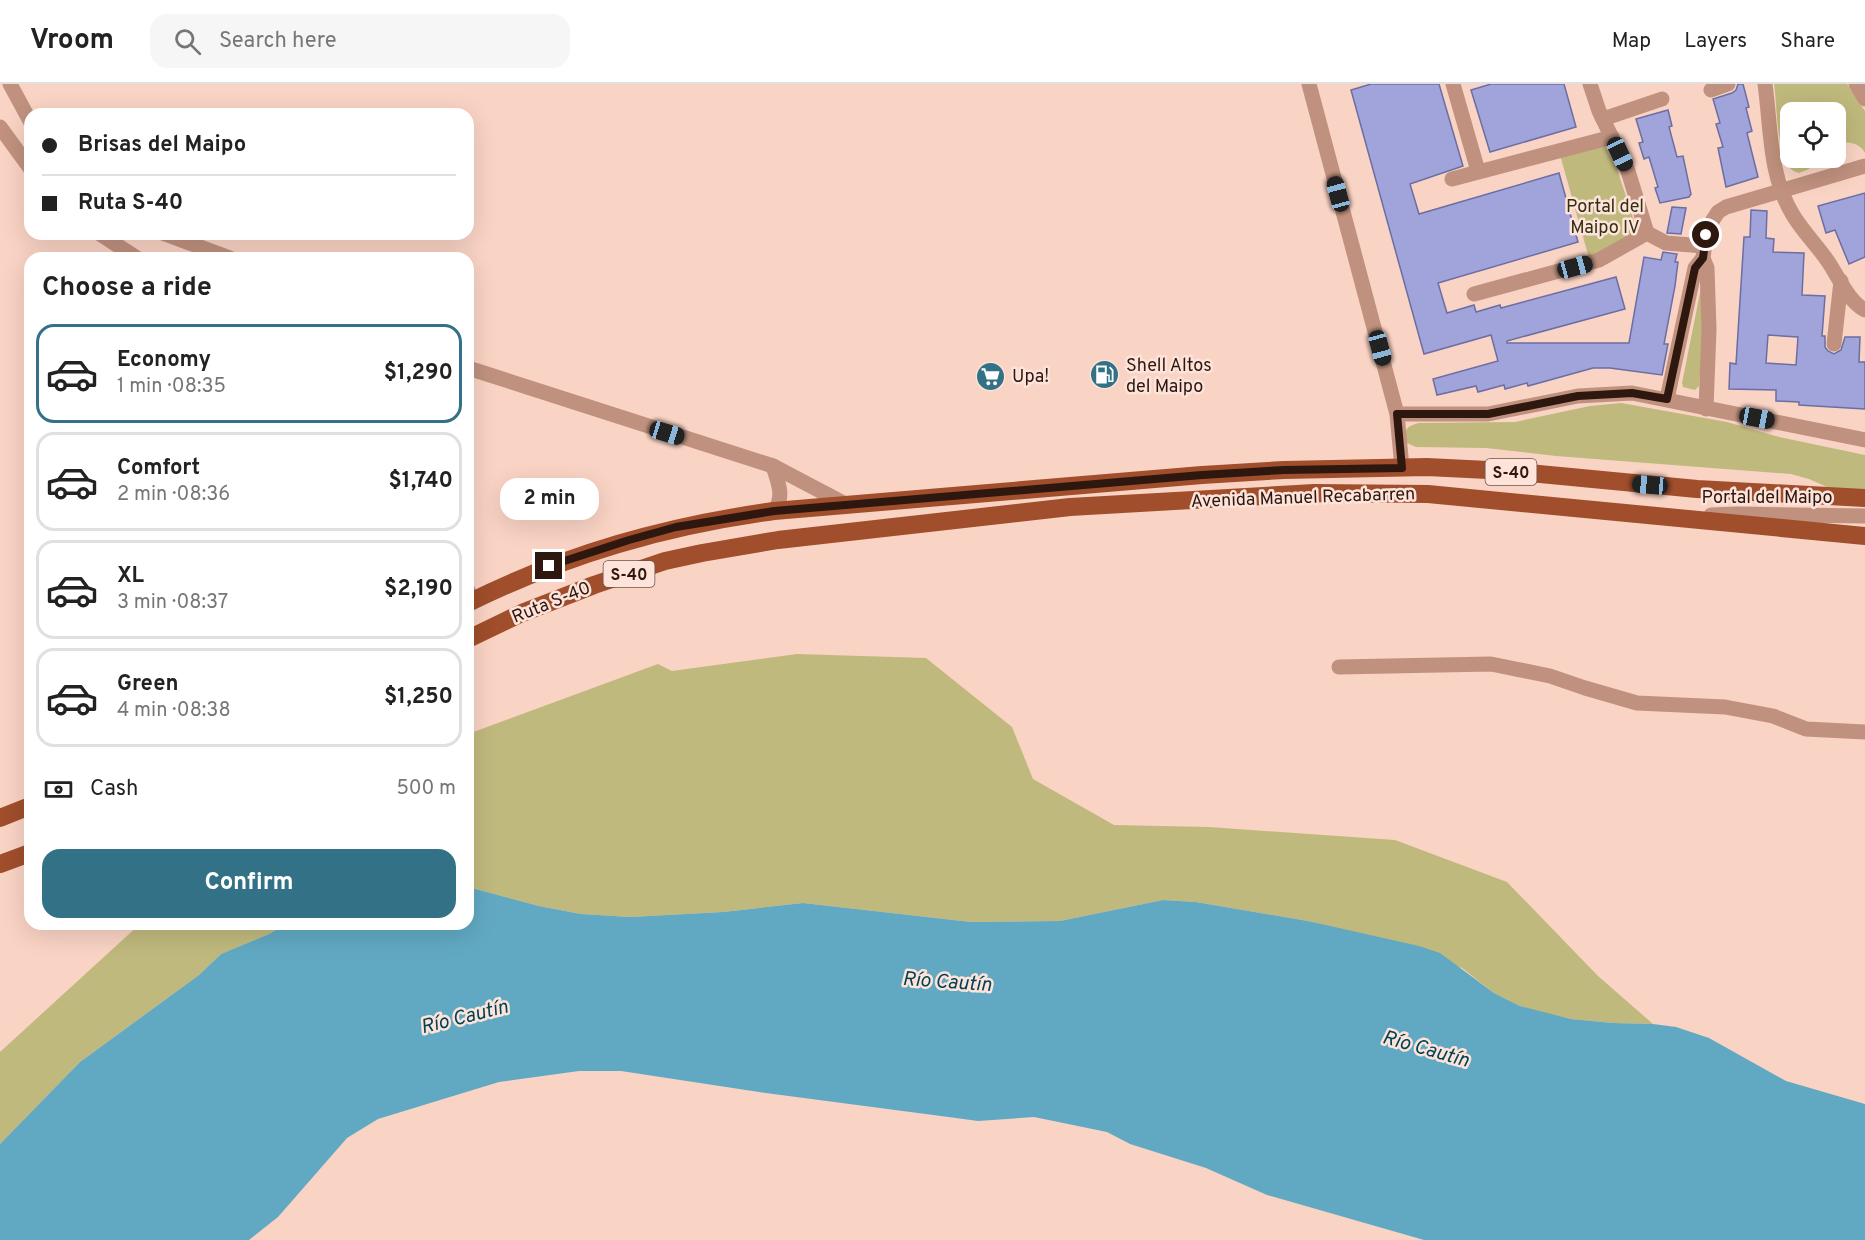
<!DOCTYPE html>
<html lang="en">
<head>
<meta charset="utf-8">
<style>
  :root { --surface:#fff; --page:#f6f6f6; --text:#222; --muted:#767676; --line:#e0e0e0; --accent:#337286 }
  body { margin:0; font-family:Overpass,sans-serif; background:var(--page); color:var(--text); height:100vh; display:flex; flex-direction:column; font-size:22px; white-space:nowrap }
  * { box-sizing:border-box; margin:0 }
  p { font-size:20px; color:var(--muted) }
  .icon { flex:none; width:33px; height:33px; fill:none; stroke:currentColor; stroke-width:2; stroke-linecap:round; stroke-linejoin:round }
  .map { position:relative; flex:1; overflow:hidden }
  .panel { position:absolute; left:24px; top:168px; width:450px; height:678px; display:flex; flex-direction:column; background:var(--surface); border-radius:18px; box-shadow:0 6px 24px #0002 }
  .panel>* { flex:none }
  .top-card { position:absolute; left:24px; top:24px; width:450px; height:132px; border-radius:18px; box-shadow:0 6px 24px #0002; display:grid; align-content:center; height:132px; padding:0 18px; background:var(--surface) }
  .buttons { position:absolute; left:1780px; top:18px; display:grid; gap:12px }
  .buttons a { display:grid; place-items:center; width:66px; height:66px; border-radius:12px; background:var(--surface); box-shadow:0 6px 24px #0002; font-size:30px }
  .end { position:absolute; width:27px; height:27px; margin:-14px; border:8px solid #2d170e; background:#fff; box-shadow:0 0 0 3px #fff }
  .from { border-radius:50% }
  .bubble { position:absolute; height:42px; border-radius:18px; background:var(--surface); box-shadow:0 6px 24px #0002; font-size:20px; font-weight:700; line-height:42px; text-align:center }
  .car { position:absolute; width:18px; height:36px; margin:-18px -9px; border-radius:8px; box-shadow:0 0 4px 2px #0007; background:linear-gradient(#222 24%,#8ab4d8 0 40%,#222 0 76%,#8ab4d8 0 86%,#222 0) }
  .top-card b { display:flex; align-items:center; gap:21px; height:57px; font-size:22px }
  .top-card b+b { border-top:2px solid var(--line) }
  .top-card i { width:15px; height:15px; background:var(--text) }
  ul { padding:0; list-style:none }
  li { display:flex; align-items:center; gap:18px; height:99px; margin:0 12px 9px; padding:0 6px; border:3px solid var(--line); border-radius:18px }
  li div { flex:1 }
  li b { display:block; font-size:22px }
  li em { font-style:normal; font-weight:700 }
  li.on { border-color:var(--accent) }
  li>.icon { width:54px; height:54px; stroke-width:1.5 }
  h2 { padding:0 18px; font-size:27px; line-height:72px }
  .pay { display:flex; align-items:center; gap:15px; height:66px; padding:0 18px; font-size:22px }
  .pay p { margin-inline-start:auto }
  .cta { display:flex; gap:12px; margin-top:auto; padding:12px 18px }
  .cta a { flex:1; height:69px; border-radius:18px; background:var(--accent); color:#fff; font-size:24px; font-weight:700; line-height:69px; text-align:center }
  header { display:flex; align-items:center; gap:36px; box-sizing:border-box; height:84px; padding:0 30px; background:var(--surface); border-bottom:2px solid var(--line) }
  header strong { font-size:28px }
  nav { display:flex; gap:33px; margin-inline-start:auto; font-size:21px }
  .search { width:420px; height:54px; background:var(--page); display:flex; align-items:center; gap:15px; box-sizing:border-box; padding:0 21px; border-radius:18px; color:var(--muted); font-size:22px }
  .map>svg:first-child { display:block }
  .green { fill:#c0b97d }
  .water { fill:#61a9c2 }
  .building { fill:#a1a3db; stroke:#6c6ea2; stroke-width:1.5; fill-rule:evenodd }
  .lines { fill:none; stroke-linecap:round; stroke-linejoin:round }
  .minor { stroke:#c0917e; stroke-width:15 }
  .primary { stroke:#a04e2b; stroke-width:18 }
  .route { stroke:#2d170e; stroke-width:8 }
  .labels { text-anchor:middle; stroke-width:5; stroke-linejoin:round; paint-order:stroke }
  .shield { fill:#fde3d9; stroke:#6b544b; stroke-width:1.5 }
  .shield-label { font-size:16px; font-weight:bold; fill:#2d170e }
  .park-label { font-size:18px; fill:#322f13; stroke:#fde3d9 }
  .poi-label { font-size:18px; fill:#2d170e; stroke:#fde3d9; text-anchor:start }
  .street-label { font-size:18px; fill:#2d170e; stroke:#fde3d9 }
  .water-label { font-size:20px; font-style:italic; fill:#004355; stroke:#fde3d9 }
</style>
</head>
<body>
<header>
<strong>Vroom</strong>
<div class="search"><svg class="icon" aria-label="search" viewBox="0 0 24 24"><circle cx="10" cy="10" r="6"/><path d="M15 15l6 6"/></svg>Search here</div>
<nav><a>Map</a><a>Layers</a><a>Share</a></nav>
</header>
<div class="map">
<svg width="1865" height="1156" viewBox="0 0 1865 1156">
  <rect width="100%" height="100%" fill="#f9d3c4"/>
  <!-- green -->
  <g class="green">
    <path d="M1774 0H1847L1865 27V69C1859 58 1848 58 1836 59V28H1791V74H1810L1809 85 1799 89C1796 88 1793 87 1791 85 1777 73 1777 19 1774 0Z"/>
    <path d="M1604 61 1616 82 1637 146 1634 152 1589 174 1560 71Z"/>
    <path d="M1707 201 1699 302 1695 306 1683 303 1682 299 1701 204Z"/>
    <path d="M1621 319 1727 338 1779 353 1865 371V409L1834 406 1809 395 1791 390 1556 372 1486 364 1416 363 1407 359 1405 355C1404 344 1410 341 1419 339L1515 338 1590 322Z"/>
    <path d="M797 570 926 574 1012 643 1033 695 1114 741 1209 743 1395 756 1507 798 1598 892 1653 940 1613 939 1571 935 1540 928 1520 922 1494 909 1462 884 1355 849 1308 837 1196 818 1163 816 1060 837 971 838 803 819 723 828 630 833 581 830 539 822 468 803V650L658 580 672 587Z"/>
    <path d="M140 840H286L269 850 221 870 199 891 80 978 0 1060V968Z"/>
  </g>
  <!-- water -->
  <path class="water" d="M468 803 539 822 581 830 630 833 723 828 803 819 971 838 1060 837 1163 816 1196 818 1308 837 1419 862 1440 869 1494 909 1520 922 1571 935 1613 939 1653 940 1676 943 1709 954 1786 997 1865 1020V1156H1424L1267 1111 1206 1084 1130 1060 1107 1048 1034 1033 978 1037 956 1034 759 1008 621 987H579L499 998 378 1035 347 1054 278 1133 249 1156H0V1060L80 978 199 891 221 870 269 850 286 840H468Z"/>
  <!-- building -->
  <g class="building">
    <path d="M1371 0H1439L1463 82 1410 100 1419 130 1559 89 1578 158 1438 199 1447 229 1474 221 1476 228 1500 221 1501 224 1616 193 1625 225 1507 257V259H1629L1644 173 1661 176 1663 168 1677 170 1675 178H1678L1675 202 1664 260H1668L1662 291 1610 284H1593L1528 302 1527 299 1505 305 1504 301 1478 308 1476 302 1437 311 1433 295 1498 277 1491 251 1424 270 1351 6Z"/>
    <path d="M1491 0H1564L1576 43 1490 68 1471 6Z"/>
    <path d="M1738 0H1743L1749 23 1746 24 1752 47 1747 49 1758 93 1726 103 1718 64 1723 63 1716 40 1720 39 1713 15 1732 9 1736 6Z"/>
    <path d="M1668 26 1672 42 1669 43 1677 73 1683 72 1691 110 1689 113 1660 119 1655 104 1658 103 1649 73 1644 75 1639 59 1643 58 1636 35Z"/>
    <path d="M1865 109V173L1849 180 1835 146 1826 149 1818 122Z"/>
    <path d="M1672 123 1686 124 1681 150 1667 149Z"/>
    <path d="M1751 126 1767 127 1766 154 1774 155 1773 168 1804 169 1802 211 1825 212 1822 252H1825V263L1828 267 1834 270 1841 266 1845 253H1860L1859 278H1865V325L1799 321V318L1776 317V306L1729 305 1730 279 1736 280 1744 153H1750ZM1768 251 1798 253 1796 281 1766 279Z"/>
  </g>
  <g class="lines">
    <!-- minor -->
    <g class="minor">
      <path d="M10 0 30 37"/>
      <path d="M1309 0 1397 330 1402 384"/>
      <path d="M1453 0 1478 87"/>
      <path d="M1590 0 1599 27 1628 87 1647 149 1666 159 1704 162"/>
      <path d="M1765 0C1771 44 1769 92 1793 131 1803 148 1818 162 1829 179 1839 194 1849 218 1865 226"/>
      <path d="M1856 0 1865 15"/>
      <path d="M1711 6 1728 0"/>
      <path d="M1603 35 1662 15"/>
      <path d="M0 43 30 84"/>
      <path d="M1452 95 1612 53"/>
      <path d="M100 150 137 174"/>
      <path d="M165 150 230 174"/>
      <path d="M1474 210 1599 176 1647 149"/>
      <path d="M1834 260 1841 197"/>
      <path d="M468 284 773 382 847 421"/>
      <path d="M1667 315 1695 184 1703 174"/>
      <path d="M1706 325 1709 245 1707 184 1703 174 1706 151 1709 142 1718 128 1726 123 1865 82"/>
      <path d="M1397 330H1488L1578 312 1632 309 1865 356"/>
      <path d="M773 382C778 398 785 413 774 427"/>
      <path d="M1711 431 1738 430 1865 432"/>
      <path d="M468 506 472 517"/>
      <path d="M1339 583 1491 580 1550 592 1585 604 1637 619 1725 623 1773 632 1806 645 1865 648"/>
    </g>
    <!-- primary -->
    <g class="primary">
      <path d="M468 519C567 470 665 442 774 427L1202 391 1284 386 1427 383 1508 387 1697 405 1865 414"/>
      <path d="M468 555 522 529 594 501 665 477 702 469 778 456 1070 423 1314 409 1428 410 1865 452"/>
      <path d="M0 734 30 722"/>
      <path d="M0 780 30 769"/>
    </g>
  </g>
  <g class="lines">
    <!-- route -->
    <path class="route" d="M549 482 629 456 676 443 774 427 1202 391 1284 386 1402 384 1397 330H1488L1578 312 1632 309 1667 315 1695 184 1703 174 1706 151"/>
  </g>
  <!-- icons -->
  <defs>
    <symbol id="fuel-disc" viewBox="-11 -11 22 22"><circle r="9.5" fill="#337286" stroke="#fde3d9"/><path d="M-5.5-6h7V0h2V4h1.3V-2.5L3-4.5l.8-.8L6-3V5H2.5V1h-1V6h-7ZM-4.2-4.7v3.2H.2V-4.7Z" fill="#fff"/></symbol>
    <symbol id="supermarket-disc" viewBox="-11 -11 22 22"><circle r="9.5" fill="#337286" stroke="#fde3d9"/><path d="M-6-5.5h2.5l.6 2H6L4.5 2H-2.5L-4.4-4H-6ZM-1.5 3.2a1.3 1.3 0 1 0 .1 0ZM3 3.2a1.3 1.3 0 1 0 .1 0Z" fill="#fff"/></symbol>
  </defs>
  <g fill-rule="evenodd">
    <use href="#fuel-disc" x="1088" y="274" width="33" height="33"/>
    <use href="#supermarket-disc" x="974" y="276" width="33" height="33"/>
  </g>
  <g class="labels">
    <!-- shield labels -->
    <g class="shield">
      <rect x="1485.5" y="375" width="51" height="26" rx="4.5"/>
      <rect x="603.5" y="477" width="51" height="26" rx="4.5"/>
    </g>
    <g class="shield-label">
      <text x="1511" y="394">S-40</text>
      <text x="629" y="496">S-40</text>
    </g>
    <!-- park labels -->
    <g class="park-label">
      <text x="1605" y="128">Portal del<tspan x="1605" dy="21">Maipo IV</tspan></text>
    </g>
    <!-- poi labels -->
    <g class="poi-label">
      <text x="1126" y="287">Shell Altos<tspan x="1126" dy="21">del Maipo</tspan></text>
      <text x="1012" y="298">Upa!</text>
    </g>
    <!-- street labels -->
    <g class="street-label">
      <text transform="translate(1303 413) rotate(-2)" y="6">Avenida Manuel Recabarren</text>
      <text x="1767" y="419">Portal del Maipo</text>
      <text transform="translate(551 518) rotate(-22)" y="6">Ruta S-40</text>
    </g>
    <!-- water labels -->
    <g class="water-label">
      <text transform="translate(947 897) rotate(4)" y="7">Río Cautín</text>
      <text transform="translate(464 932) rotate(-14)" y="7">Río Cautín</text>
      <text transform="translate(1426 964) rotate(16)" y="7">Río Cautín</text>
    </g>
  </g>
</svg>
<div class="buttons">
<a><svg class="icon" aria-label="locate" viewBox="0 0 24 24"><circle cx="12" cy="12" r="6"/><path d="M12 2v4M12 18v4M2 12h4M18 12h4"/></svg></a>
</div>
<i class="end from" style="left:1706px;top:151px"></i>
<i class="end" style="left:549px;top:482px"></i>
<div class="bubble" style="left:500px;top:394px;width:99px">2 min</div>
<i class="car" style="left:1620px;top:70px;rotate:155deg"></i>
<i class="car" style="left:1338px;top:110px;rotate:345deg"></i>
<i class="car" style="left:1575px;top:183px;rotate:75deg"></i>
<i class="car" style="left:1380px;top:264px;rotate:165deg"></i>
<i class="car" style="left:1757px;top:334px;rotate:101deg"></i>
<i class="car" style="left:667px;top:349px;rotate:107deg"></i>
<i class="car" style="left:1650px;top:401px;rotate:275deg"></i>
<div class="top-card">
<b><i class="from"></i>Brisas del Maipo</b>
<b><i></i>Ruta S-40</b>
</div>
<section class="panel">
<h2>Choose a ride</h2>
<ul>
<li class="on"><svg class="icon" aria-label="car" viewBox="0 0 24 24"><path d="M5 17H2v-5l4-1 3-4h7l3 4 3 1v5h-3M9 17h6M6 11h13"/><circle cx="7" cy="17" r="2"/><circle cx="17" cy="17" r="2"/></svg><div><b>Economy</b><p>1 min · 08:35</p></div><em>$1,290</em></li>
<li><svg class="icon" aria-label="car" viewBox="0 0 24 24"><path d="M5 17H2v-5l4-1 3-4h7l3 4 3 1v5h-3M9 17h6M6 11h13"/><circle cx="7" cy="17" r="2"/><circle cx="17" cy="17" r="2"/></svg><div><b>Comfort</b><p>2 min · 08:36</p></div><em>$1,740</em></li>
<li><svg class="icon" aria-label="car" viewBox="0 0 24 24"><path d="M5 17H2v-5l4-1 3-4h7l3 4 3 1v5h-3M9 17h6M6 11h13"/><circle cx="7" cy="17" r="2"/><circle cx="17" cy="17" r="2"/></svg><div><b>XL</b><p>3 min · 08:37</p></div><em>$2,190</em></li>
<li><svg class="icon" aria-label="car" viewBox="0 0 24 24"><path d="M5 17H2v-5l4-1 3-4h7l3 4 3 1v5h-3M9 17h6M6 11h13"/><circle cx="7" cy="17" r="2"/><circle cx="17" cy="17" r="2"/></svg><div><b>Green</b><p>4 min · 08:38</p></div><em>$1,250</em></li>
</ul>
<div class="pay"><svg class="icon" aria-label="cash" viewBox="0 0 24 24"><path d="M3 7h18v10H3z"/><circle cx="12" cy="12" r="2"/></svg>Cash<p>500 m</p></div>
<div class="cta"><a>Confirm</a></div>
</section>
</div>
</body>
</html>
